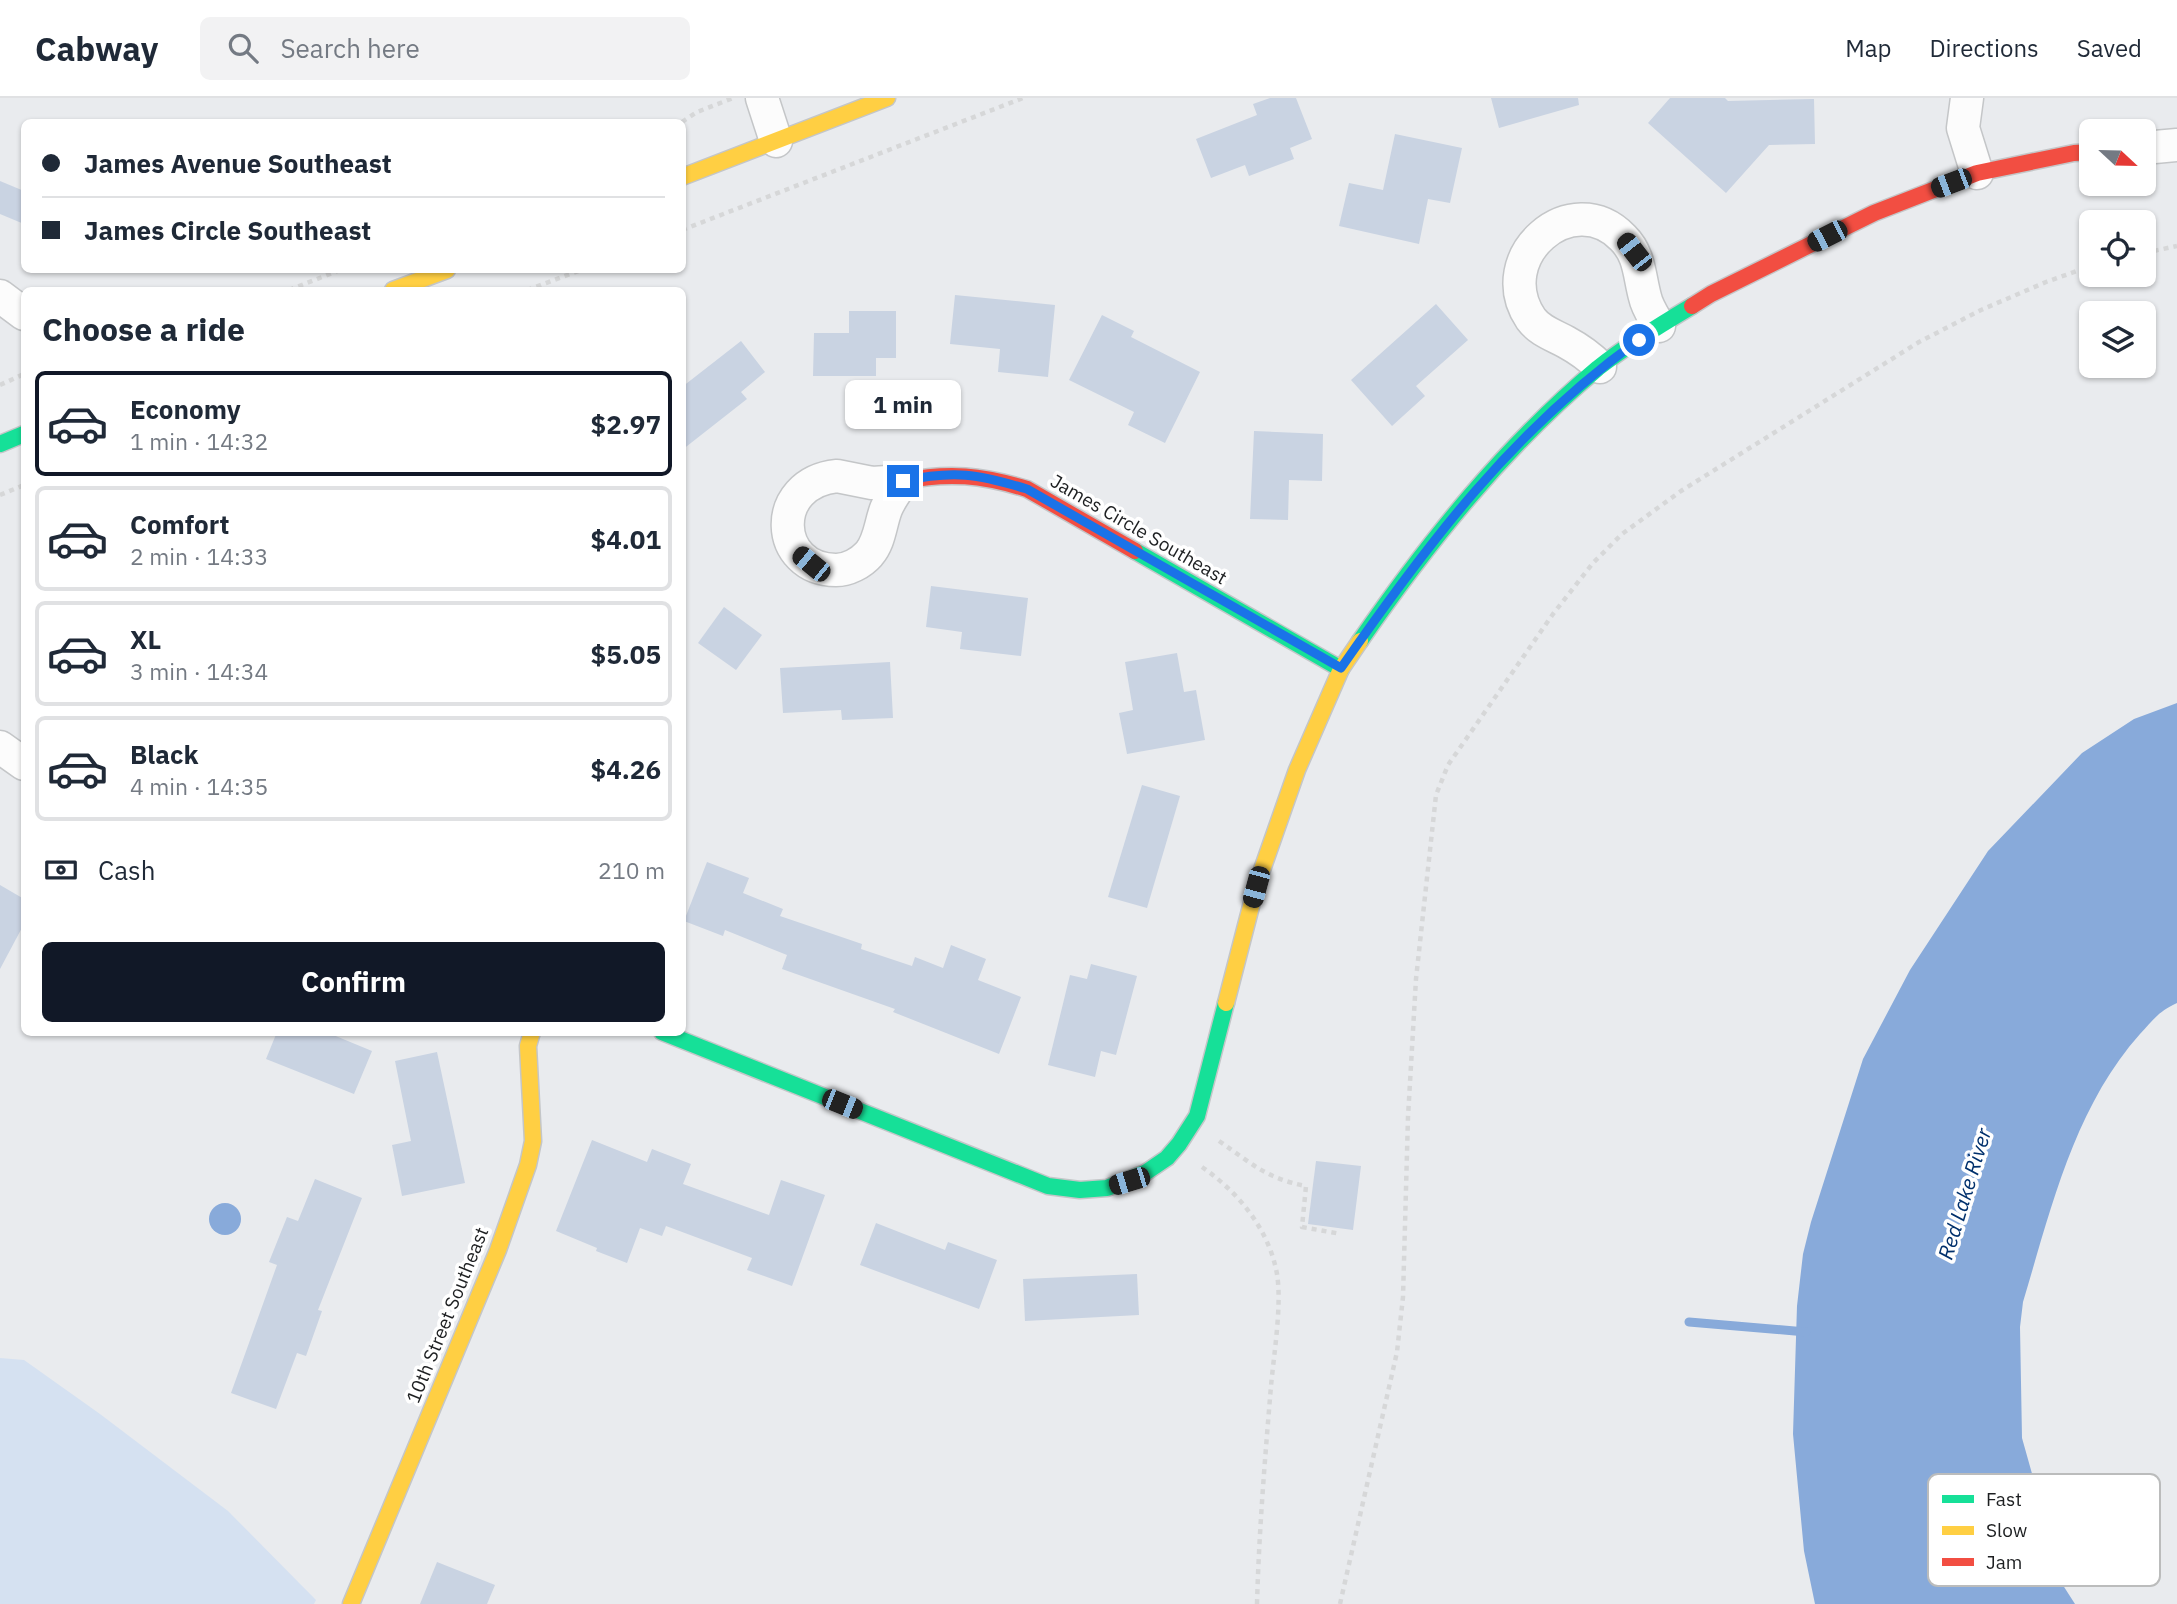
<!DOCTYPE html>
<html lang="en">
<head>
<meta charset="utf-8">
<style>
  :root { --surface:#fff; --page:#f2f2f3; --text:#1f2937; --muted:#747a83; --line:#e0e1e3; --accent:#111827 }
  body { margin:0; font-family:"IBM Plex Sans",sans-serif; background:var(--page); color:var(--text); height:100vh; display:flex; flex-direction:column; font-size:26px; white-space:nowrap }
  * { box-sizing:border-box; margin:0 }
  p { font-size:23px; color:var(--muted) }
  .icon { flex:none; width:38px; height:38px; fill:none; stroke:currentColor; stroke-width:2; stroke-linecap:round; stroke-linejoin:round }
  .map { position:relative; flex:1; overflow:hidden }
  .side { position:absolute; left:21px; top:189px; width:665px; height:749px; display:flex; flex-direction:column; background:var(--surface); border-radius:10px; box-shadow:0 2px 5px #0004 }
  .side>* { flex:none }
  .hud { position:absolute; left:21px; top:21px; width:665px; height:154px; border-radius:10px; box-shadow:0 2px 5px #0004; display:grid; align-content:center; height:154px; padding:0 21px; background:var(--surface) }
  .needle { width:46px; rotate:112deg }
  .buttons { position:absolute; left:2079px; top:21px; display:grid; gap:14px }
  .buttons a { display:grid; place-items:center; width:77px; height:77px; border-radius:10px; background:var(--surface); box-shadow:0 2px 5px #0004; font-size:35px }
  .end { position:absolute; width:32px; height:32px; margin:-16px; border:9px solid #1a73e8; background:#fff; box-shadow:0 0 0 4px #fff }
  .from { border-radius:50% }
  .bubble { position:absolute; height:49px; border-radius:10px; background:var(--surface); box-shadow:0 2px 5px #0004; font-size:23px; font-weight:700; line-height:49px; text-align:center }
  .car { position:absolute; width:21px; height:42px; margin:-21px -10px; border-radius:9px; box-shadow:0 0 5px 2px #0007; background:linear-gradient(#222 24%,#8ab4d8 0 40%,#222 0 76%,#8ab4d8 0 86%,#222 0) }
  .hud b { display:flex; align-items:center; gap:24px; height:66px; font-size:26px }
  .hud b+b { border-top:2px solid var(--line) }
  .hud i { width:18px; height:18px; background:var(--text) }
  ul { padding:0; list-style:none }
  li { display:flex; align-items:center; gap:21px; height:105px; margin:0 14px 10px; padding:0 7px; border:4px solid var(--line); border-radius:10px }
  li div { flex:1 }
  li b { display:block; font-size:26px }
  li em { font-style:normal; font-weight:700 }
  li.active { border-color:var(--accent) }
  li>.icon { width:63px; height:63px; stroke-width:1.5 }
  h2 { padding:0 21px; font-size:32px; line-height:84px }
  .pay { display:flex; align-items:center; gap:18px; height:77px; padding:0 21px; font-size:26px }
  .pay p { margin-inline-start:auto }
  .cta { display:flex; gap:14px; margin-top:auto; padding:14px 21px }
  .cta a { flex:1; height:80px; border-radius:10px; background:var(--accent); color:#fff; font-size:28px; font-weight:700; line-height:80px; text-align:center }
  header { display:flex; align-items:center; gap:42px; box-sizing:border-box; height:98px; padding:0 35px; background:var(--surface); border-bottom:2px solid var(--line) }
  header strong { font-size:33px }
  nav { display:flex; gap:38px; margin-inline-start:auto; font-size:24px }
  .search { width:490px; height:63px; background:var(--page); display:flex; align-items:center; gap:18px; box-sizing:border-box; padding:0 24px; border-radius:10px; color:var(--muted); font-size:26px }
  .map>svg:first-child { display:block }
  .green { fill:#d5e1f1 }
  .water { fill:#88aada }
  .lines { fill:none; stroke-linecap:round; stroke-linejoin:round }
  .stream { stroke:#88aada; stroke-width:9 }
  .building { fill:#c9d3e2 }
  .street-casing { stroke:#c4c6c8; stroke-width:35 }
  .fast-casing { stroke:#c4c6c8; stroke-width:19 }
  .slow-casing { stroke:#c4c6c8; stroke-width:19 }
  .jam-casing { stroke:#c4c6c8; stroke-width:19 }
  .path { stroke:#d6d7d8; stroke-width:4.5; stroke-dasharray:5 5; stroke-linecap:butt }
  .street { stroke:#fcfcfc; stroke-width:32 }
  .fast { stroke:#16e098; stroke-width:16 }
  .slow { stroke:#ffcf43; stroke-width:16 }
  .jam { stroke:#f24e42; stroke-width:16 }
  .route { stroke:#1a73e8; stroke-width:9 }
  .labels { text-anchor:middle; stroke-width:7; stroke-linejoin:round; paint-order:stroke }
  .street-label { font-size:19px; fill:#1d1f21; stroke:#fff }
  .water-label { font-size:21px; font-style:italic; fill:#00306c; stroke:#fff }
  .key { fill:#fff; stroke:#bbbcbc; stroke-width:2 }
  .key-label { font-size:19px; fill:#1d1f21 }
</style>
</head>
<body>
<header>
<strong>Cabway</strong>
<div class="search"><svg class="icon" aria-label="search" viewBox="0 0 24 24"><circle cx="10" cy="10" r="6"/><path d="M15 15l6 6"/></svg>Search here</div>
<nav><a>Map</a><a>Directions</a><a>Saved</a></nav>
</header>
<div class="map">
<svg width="2177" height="1506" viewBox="0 0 2177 1506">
  <rect width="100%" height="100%" fill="#e9ebee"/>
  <!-- green -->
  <path class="green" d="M0 1260 24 1262 100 1316 228 1413 316 1502 314 1506H0Z"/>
  <!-- water -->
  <g class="water">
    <path d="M2177 605V905C2159 913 2153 922 2140 936 2074 1010 2051 1111 2023 1204L2020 1229 2022 1340 2038 1397 2040 1434 2050 1467 2075 1506H1815L1804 1453 1793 1336 1797 1208 1803 1156 1811 1124 1863 961 1910 872 1988 753 2082 655 2134 621Z"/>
    <circle cx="225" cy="1121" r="16"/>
  </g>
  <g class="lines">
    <!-- stream -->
    <path class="stream" d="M1689 1224 1806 1234"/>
  </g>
  <!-- building -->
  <g class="building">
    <path d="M1270 0H1296L1312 41 1290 50 1294 61 1249 78 1245 67 1211 80 1196 41 1257 17 1253 6Z"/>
    <path d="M1491 0H1578L1579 7 1499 30Z"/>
    <path d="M1670 0H1725L1728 3 1814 1 1815 46 1769 47 1726 95 1648 25Z"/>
    <path d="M1395 36 1462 50 1450 105 1428 101 1419 146 1339 128 1349 85 1383 92Z"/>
    <path d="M0 83 24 93V126L0 116Z"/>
    <path d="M955 197 1055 207 1048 279 998 274 1000 251 950 246Z"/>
    <path d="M1436 206 1468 242 1416 288 1425 298 1392 328 1351 282Z"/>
    <path d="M849 213H896V260H876V278H813L814 235H849Z"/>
    <path d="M1102 217 1134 233 1131 239 1200 274 1165 345 1128 327 1134 314 1069 282Z"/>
    <path d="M741 243 765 274 741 294 747 301 682 352V289Z"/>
    <path d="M1254 333 1323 336 1322 383 1289 382 1288 422 1250 421Z"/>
    <path d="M931 488 1028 500 1021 558 960 551 962 534 926 529Z"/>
    <path d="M724 509 762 537 736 572 698 545Z"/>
    <path d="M1177 555 1184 594 1196 592 1205 642 1127 656 1119 615 1133 612 1125 564Z"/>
    <path d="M890 564 893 620 842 622 841 612 783 615 780 570Z"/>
    <path d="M1142 687 1180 698 1147 810 1108 799Z"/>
    <path d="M707 764 749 780 743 795 783 811 780 818 862 846 861 851 912 868 915 859 943 870 951 847 986 861 978 882 1021 899 999 956 893 914 895 911 782 871 787 857 725 832 723 838 684 823Z"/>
    <path d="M0 787 24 801V826L0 871Z"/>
    <path d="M1091 866 1137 878 1116 957 1101 953 1095 979 1048 967 1070 877 1087 881Z"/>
    <path d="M277 934H326L372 953 354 996 266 961Z"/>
    <path d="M437 954 465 1085 402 1098 392 1047 411 1043 395 963Z"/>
    <path d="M592 1042 647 1064 652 1051 691 1066 683 1086 769 1117 781 1082 825 1097 792 1188 747 1172 752 1160 666 1128 662 1138 640 1130 627 1165 596 1153 597 1150 556 1133Z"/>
    <path d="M1316 1063 1361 1068 1353 1132 1308 1126Z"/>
    <path d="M315 1081 362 1100 318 1212 322 1213 306 1258 297 1255 276 1311 231 1295 277 1167 269 1164 287 1119 298 1123Z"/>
    <path d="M876 1125 945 1152 948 1144 997 1162 979 1211 860 1167Z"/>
    <path d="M1137 1176 1139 1217 1025 1223 1023 1181Z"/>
    <path d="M437 1464 495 1487 487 1506H420Z"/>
  </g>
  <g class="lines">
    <defs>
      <g id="street">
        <path d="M762 0 776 43"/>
        <path d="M1967 0 1963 30 1977 75"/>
        <path d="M2144 50 2177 47"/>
        <path d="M0 198 24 216"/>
        <path d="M1600 269C1590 259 1579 251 1566 244 1553 237 1540 233 1531 221 1489 159 1572 87 1623 140 1640 157 1639 177 1645 199 1647 209 1654 219 1659 228"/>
        <path d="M837 378 872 385 903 383C897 392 890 401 886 411 880 427 880 443 869 456 861 465 848 472 836 472 774 472 769 385 837 378Z"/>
        <path d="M0 649 24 666"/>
      </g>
      <g id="fast">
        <path d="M0 346 24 336"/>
        <path d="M1135 453 1341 571"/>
        <path d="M1360 543C1429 443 1505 348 1598 270 1627 247 1660 227 1692 208"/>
        <path d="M662 934 1048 1088 1080 1092 1107 1090 1145 1075 1167 1060 1179 1046 1197 1018 1226 905"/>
      </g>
      <g id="slow">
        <path d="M682 79 887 0"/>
        <path d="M393 192 447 172"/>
        <path d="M1226 905 1256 789 1297 672 1341 571 1360 543"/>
        <path d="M351 1506 498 1152 528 1067 533 1043 528 948 532 934"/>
      </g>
      <g id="jam">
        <path d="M1692 208 1711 196 1874 115 1977 75 2074 55 2091 54"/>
        <path d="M903 383C949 374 982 377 1027 391L1135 453"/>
      </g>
    </defs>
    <!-- street casing -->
    <use href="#street" class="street-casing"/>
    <!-- fast casing -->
    <use href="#fast" class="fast-casing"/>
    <!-- slow casing -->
    <use href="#slow" class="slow-casing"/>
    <!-- jam casing -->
    <use href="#jam" class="jam-casing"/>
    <!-- path -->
    <g class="path">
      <path d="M682 24 697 14 733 0"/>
      <path d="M682 132 1023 0"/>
      <path d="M2144 155 2177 148"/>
      <path d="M289 192 340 172"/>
      <path d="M527 192 581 172"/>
      <path d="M0 287 24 276"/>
      <path d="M0 397 24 387"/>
      <path d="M1219 1043C1251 1065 1267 1081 1306 1088L1302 1129 1341 1136"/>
      <path d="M1202 1069C1238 1094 1269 1131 1277 1176 1282 1207 1274 1255 1271 1288 1265 1360 1259 1433 1257 1506"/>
      <path d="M1340 1506 1397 1254 1403 1199 1408 1019 1416 881 1436 697 1448 667 1553 516 1593 465 1622 436 1681 393 1919 244 1981 212 2046 184 2091 168"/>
    </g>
    <!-- street -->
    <use href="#street" class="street"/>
    <!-- fast -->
    <use href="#fast" class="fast"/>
    <!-- slow -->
    <use href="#slow" class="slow"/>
    <!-- jam -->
    <use href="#jam" class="jam"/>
  </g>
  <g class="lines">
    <!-- route -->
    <path class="route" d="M903 383C954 372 978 376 1027 391L1341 570C1428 445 1513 332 1639 242"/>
  </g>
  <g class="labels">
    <!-- street labels -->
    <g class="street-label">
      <text transform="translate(1139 431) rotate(30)" y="7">James Circle Southeast</text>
      <text transform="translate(447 1217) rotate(-68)" y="7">10th Street Southeast</text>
    </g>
    <!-- water labels -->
    <g class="water-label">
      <text transform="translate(1965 1096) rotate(-73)" y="7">Red Lake River</text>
    </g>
  </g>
  <!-- legend -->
  <rect x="1928" y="1376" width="232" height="112" rx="10" class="key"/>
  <rect x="1942" y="1397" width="32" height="8" fill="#16e098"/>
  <rect x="1942" y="1428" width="32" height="9" fill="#ffcf43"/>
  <rect x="1942" y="1460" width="32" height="8" fill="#f24e42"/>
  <g class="key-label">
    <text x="1986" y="1408">Fast</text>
    <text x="1986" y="1439">Slow</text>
    <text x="1986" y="1471">Jam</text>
  </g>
</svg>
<div class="buttons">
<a><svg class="needle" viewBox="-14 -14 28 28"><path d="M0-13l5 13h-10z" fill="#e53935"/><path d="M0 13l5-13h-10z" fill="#747a83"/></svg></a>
<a><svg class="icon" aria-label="locate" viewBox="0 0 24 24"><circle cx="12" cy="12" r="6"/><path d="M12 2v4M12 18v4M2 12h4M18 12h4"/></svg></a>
<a><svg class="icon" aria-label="layers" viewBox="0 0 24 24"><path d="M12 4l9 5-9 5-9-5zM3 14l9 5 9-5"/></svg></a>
</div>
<i class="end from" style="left:1639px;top:242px"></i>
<i class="end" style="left:903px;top:383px"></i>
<div class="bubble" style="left:845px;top:282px;width:116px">1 min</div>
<i class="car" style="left:1951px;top:85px;rotate:249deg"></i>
<i class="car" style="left:1827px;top:138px;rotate:243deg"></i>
<i class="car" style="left:1634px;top:154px;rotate:322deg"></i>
<i class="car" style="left:811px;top:466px;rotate:309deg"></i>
<i class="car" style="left:1256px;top:789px;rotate:195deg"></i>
<i class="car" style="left:842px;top:1006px;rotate:112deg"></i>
<i class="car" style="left:1129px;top:1083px;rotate:253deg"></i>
<div class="hud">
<b><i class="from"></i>James Avenue Southeast</b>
<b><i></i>James Circle Southeast</b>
</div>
<section class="side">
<h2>Choose a ride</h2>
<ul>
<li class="active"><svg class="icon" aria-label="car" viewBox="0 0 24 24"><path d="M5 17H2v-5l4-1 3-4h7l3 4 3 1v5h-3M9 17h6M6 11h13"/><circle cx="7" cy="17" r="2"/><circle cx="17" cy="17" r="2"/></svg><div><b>Economy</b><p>1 min · 14:32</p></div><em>$2.97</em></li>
<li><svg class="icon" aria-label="car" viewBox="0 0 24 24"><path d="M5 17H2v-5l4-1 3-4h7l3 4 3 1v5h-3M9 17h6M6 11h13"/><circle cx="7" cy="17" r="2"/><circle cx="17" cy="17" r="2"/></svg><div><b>Comfort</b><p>2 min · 14:33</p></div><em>$4.01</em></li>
<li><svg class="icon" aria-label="car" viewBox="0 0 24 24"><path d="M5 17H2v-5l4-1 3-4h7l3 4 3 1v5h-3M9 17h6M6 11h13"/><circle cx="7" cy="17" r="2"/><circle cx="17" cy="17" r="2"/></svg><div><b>XL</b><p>3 min · 14:34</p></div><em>$5.05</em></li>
<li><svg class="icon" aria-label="car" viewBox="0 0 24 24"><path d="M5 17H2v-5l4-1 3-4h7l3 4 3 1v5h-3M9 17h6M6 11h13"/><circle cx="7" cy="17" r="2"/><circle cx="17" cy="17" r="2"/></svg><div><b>Black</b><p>4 min · 14:35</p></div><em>$4.26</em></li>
</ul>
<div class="pay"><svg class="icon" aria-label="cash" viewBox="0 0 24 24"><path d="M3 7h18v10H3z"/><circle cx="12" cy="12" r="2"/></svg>Cash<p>210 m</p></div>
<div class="cta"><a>Confirm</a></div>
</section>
</div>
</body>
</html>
